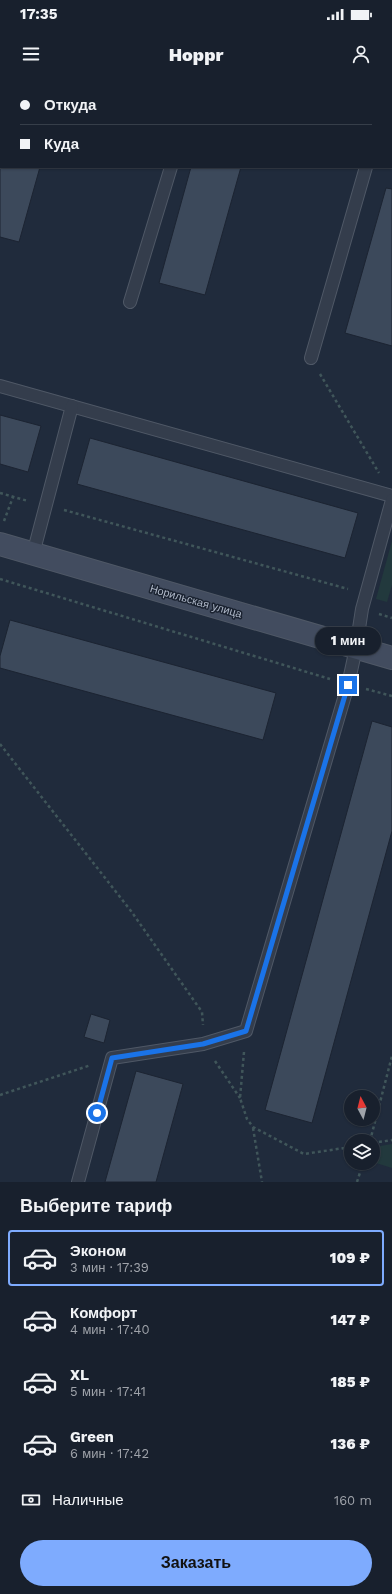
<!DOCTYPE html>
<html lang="ru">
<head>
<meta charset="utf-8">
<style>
  :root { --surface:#18202d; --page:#212835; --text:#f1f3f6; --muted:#9fa3aa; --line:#363e49; --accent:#7eabfe }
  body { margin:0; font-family:"Work Sans",sans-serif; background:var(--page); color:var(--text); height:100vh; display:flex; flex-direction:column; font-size:15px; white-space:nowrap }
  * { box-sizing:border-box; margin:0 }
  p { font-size:13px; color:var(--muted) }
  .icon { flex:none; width:22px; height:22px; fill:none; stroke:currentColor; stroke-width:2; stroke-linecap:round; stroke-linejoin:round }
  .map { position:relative; height:1102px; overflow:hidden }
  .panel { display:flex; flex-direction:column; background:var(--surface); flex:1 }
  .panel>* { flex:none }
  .hud { position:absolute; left:0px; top:0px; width:392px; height:88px; box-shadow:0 1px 3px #0004,0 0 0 1px var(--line); display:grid; align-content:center; height:88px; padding:0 20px; background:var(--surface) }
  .needle { width:26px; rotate:353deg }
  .tools { position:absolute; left:344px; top:1010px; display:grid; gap:8px }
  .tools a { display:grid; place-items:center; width:36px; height:36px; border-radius:50%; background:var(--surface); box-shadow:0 1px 3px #0004,0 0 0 1px var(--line); font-size:20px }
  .end { position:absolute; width:18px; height:18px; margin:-9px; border:5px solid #1a73e8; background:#fff; box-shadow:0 0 0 2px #fff }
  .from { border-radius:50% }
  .bubble { position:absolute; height:28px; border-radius:14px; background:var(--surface); box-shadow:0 1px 3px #0004,0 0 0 1px var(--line); font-size:13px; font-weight:800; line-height:28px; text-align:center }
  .hud b { display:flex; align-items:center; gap:14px; height:38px; font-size:15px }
  .hud b+b { border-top:1px solid var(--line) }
  .hud i { width:10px; height:10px; background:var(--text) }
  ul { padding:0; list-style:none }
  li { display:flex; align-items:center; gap:12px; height:56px; margin:0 8px 6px; padding:0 12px; border:2px solid transparent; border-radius:4px }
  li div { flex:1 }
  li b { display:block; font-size:15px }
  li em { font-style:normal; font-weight:800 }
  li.active { border-color:var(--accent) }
  li>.icon { width:36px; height:36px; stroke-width:1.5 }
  h2 { padding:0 20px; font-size:18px; line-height:48px }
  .pay { display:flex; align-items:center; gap:10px; height:44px; padding:0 20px; font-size:15px }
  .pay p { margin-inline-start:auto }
  .primary-button { display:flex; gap:8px; margin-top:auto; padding:8px 20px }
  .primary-button a { flex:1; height:46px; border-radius:24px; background:var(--accent); color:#111; font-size:16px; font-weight:800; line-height:46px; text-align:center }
  .status { display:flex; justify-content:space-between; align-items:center; height:28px; padding:0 20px; background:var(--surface); direction:ltr }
  .status svg { height:11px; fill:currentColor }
  header { display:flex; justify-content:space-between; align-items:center; height:52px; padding:0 20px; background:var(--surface); font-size:18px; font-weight:800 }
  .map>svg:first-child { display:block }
  .green { fill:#22393d }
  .building { fill:#3c495b; stroke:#1c2432 }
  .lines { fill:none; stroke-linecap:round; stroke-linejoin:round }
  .lane-casing { stroke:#4f5866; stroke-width:14 }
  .secondary-casing { stroke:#4f5866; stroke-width:24 }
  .path { stroke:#40565a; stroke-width:2.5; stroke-dasharray:3 3; stroke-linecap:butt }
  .lane { stroke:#343d4c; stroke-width:12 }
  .secondary { stroke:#424c5f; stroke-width:22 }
  .route { stroke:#1a73e8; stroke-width:5 }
  .labels { text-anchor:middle; stroke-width:3; stroke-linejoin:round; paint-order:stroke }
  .street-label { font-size:11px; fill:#afb8c8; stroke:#1a2230 }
</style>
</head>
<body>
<div class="status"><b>17:35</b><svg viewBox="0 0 49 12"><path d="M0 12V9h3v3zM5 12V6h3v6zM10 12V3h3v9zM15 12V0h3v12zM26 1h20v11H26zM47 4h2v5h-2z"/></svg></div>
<header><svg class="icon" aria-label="menu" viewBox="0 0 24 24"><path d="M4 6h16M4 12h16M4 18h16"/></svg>Hoppr<svg class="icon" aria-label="person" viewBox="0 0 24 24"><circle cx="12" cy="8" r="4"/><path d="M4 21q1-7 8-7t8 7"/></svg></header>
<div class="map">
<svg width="392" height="1102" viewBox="0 0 392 1102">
  <rect width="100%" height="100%" fill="#202b3c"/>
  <!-- green -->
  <g class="green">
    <path d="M392 461V505L387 522 376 519Z"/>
    <path d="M392 1064V1088L373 1082 374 1067Z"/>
  </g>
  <!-- building -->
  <g class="building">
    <path d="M0 87H40L19 162 0 157Z"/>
    <path d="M191 87H241L205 215 159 203Z"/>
    <path d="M386 108 392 109V266L345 253Z"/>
    <path d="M0 335 41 346 28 392 0 384Z"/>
    <path d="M90 358 358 433 345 478 77 404Z"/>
    <path d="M10 540 276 613 263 660 0 588V576Z"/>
    <path d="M372 641 392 647V751L312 1043 265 1030Z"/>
    <path d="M91 934 110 940 104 963 84 957Z"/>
    <path d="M136 991 183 1004 156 1102H105Z"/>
  </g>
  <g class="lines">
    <defs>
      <g id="lane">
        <path d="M197 1V0"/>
        <path d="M391 1V0"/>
        <path d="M130 222 171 87"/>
        <path d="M311 278 366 87"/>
        <path d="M0 306 392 416"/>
        <path d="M33 474 72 326"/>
        <path d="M78 1102 112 978 203 964 246 951 348 605 356 568 362 529 392 420"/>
      </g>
      <path id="secondary" d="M0 464 392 578"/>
    </defs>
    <!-- lane casing -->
    <use href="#lane" class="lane-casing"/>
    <!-- secondary casing -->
    <use href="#secondary" class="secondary-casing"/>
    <!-- path -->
    <g class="path">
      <path d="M320 294 379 393"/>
      <path d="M0 413 28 421"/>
      <path d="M64 430 348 509"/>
      <path d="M4 441 13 417"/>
      <path d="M0 499 330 599"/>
      <path d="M379 534 392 538"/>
      <path d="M366 609 392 616"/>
      <path d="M0 664 131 831 202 932 203 945"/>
      <path d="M244 972 240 1018 247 1039 253 1047 304 1074 351 1067"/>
      <path d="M215 981 240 1018"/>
      <path d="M0 1015 91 985"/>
      <path d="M253 1048 262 1102"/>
      <path d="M370 1061 392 976"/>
      <path d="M373 1063 392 1060"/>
      <path d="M357 1102 363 1083"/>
    </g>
    <!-- lane -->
    <use href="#lane" class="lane"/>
    <!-- secondary -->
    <use href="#secondary" class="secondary"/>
  </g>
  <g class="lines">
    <!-- route -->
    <path class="route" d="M97 1033 112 978 203 964 246 951 348 605"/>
  </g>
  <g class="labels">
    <!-- street labels -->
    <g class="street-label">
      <text transform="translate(196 521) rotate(16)" y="4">Норильская улица</text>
    </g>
  </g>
</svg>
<div class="tools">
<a><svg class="needle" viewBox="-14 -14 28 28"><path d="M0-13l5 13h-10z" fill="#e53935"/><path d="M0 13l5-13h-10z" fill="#9fa3aa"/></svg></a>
<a><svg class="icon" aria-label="layers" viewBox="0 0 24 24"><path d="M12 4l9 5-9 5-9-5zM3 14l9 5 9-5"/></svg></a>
</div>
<i class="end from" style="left:97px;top:1033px"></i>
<i class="end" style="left:348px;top:605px"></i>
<div class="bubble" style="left:315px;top:547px;width:66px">1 мин</div>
<div class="hud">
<b><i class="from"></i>Откуда</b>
<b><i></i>Куда</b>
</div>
</div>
<section class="panel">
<h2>Выберите тариф</h2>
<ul>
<li class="active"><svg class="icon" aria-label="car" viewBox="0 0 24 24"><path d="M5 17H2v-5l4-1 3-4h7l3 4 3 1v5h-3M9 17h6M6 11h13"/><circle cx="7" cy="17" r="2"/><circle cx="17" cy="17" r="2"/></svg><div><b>Эконом</b><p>3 мин · 17:39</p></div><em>109 ₽</em></li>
<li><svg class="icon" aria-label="car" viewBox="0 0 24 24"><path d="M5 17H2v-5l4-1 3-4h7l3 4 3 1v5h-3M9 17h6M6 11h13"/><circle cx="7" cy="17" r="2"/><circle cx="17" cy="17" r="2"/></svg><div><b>Комфорт</b><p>4 мин · 17:40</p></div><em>147 ₽</em></li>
<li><svg class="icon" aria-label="car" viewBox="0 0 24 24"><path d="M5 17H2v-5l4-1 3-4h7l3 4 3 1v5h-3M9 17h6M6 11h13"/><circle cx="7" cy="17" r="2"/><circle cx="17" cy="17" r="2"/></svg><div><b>XL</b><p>5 мин · 17:41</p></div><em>185 ₽</em></li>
<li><svg class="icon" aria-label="car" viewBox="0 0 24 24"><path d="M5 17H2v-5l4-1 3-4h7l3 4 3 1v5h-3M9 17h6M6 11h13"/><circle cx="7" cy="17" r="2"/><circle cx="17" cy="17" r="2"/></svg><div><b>Green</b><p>6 мин · 17:42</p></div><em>136 ₽</em></li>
</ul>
<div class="pay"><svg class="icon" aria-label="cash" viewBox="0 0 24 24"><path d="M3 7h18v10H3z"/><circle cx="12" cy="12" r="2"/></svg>Наличные<p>160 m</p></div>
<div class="primary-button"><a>Заказать</a></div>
</section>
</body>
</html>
